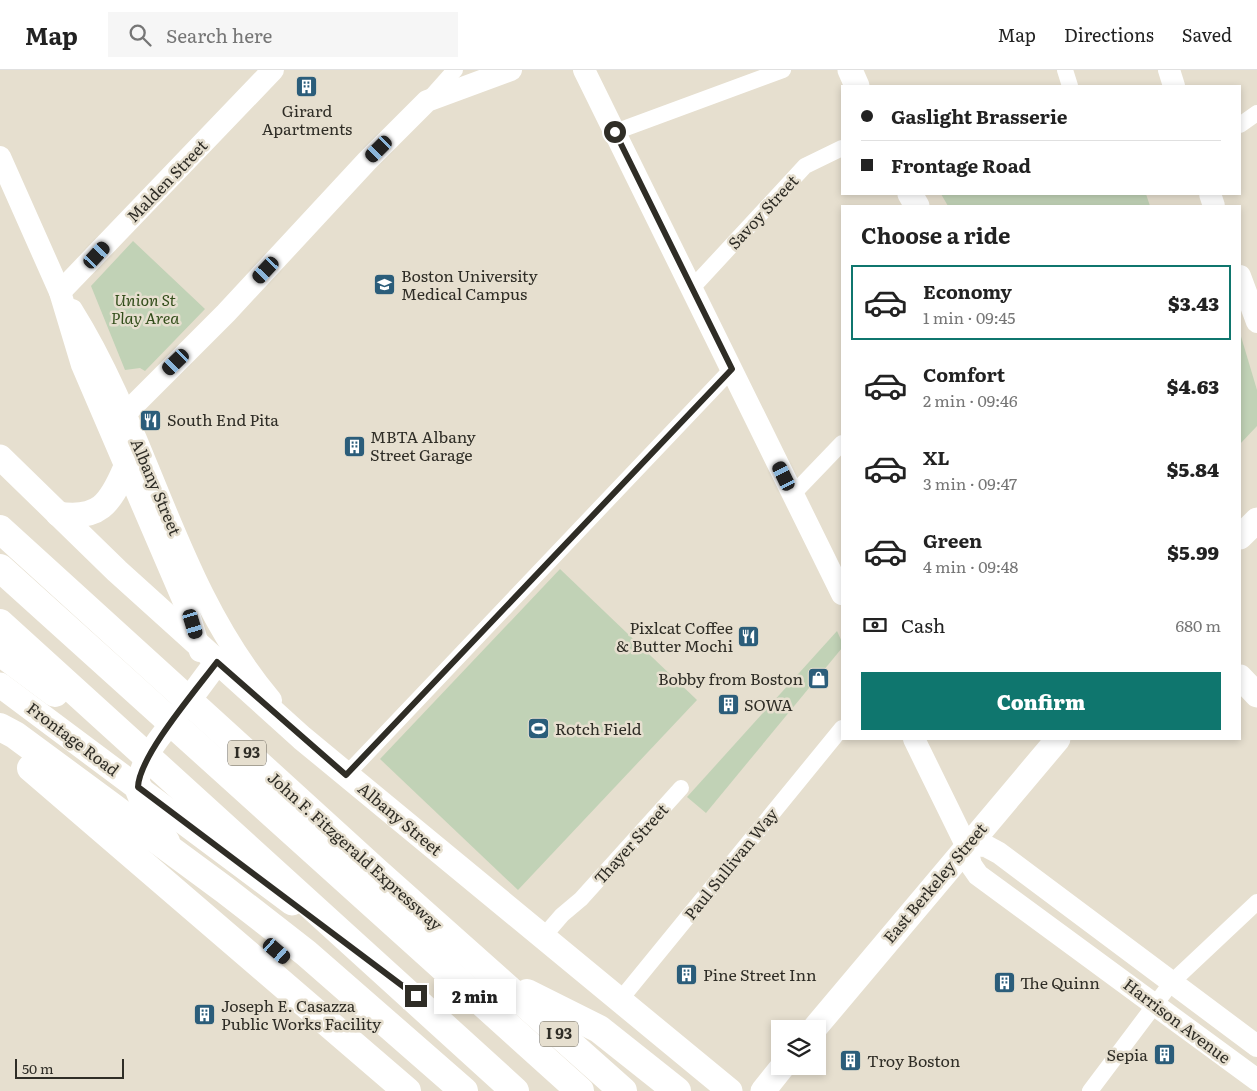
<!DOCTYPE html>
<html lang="en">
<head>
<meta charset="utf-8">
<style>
  :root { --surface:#fff; --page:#f6f6f6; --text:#222; --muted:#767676; --line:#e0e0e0; --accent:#0f766e }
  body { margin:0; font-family:Literata,serif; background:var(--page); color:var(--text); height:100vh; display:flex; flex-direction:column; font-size:19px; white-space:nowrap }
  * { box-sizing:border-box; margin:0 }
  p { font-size:16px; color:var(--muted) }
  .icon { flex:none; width:28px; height:28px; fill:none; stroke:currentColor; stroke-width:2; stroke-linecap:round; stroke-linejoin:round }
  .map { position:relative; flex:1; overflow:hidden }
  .side { position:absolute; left:841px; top:135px; width:400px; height:535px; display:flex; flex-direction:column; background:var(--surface); border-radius:0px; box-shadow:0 2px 8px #0003 }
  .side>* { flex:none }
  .hud { position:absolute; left:841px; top:15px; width:400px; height:110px; border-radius:0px; box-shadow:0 2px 8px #0003; display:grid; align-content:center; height:110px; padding:0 20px; background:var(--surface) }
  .buttons { position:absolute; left:771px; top:950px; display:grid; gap:10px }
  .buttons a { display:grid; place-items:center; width:55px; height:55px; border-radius:0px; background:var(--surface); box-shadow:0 2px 8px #0003; font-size:25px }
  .scale { position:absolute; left:15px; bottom:12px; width:109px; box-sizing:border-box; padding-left:5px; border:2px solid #2f2d26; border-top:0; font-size:14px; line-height:18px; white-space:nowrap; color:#2f2d26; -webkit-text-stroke:4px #e6dfcf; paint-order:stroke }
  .end { position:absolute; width:22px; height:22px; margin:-11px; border:6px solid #2f2d26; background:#fff; box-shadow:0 0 0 2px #fff }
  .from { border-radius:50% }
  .bubble { position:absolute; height:35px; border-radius:0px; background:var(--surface); box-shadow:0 2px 8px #0003; font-size:16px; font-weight:800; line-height:35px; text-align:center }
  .car { position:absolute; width:15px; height:30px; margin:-15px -8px; border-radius:6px; box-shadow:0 0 4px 1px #0007; background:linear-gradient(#222 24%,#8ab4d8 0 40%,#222 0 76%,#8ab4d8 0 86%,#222 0) }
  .hud b { display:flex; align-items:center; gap:18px; height:48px; font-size:19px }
  .hud b+b { border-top:1px solid var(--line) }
  .hud i { width:12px; height:12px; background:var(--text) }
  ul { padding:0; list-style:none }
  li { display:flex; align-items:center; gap:15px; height:75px; margin:0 10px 8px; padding:0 10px; border:2px solid transparent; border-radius:0px }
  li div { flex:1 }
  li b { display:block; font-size:19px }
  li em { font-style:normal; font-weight:800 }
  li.current { border-color:var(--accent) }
  li>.icon { width:45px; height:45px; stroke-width:1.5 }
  h2 { padding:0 20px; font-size:22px; line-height:60px }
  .pay { display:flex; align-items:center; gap:12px; height:55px; padding:0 20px; font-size:19px }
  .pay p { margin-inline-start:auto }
  .primary-button { display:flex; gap:10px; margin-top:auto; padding:10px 20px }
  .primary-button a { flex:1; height:58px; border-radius:0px; background:var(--accent); color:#fff; font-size:20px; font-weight:800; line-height:58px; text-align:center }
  header { display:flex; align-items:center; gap:30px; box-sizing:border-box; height:70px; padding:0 25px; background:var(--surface); border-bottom:1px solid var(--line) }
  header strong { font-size:24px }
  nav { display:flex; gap:28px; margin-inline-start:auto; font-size:18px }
  .search { width:350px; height:45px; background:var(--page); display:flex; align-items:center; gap:12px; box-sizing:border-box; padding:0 18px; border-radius:0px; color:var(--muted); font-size:19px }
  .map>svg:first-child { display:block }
  .green { fill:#c1d2b6 }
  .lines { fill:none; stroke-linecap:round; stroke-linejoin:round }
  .minor { stroke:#fff; stroke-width:16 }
  .secondary { stroke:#fff; stroke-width:22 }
  .primary { stroke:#fff; stroke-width:25 }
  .motorway { stroke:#fff; stroke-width:28 }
  .route { stroke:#2f2d26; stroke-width:6 }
  .labels { text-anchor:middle; stroke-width:5; stroke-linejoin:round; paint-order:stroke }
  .shield { fill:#e6dfcf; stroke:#666259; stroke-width:1 }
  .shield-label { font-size:15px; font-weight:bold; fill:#2f2d26 }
  .poi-label { font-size:16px; fill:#2f2d26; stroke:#e6dfcf; text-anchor:start }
  .street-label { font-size:16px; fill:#2f2d26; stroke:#e6dfcf }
  .park-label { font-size:16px; font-style:italic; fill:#334e1b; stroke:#e6dfcf }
</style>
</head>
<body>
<header>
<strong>Map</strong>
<div class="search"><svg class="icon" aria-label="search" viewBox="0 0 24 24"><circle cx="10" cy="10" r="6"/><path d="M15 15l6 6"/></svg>Search here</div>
<nav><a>Map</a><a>Directions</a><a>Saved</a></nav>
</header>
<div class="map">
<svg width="1257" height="1021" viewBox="0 0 1257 1021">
  <rect width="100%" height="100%" fill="#e6dfcf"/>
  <!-- green -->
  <g class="green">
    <path d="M941 124H1146L1150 136H948Z"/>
    <path d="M133 171 205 239 145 301 140 298 125 300 91 216Z"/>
    <path d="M1240 263 1257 320V356L1240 374Z"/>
    <path d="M560 499 697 630 518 820 380 689Z"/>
    <path d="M837 561 842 572V578L706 743 687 727Z"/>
  </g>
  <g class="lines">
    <!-- minor -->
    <g class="minor">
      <path d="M1065 0 1070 16"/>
      <path d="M430 28 455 0"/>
      <path d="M1240 55 1257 43"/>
      <path d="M615 62 783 0"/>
      <path d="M692 218 805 96 842 78"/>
      <path d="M793 424 842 373"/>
      <path d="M346 705 732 299"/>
      <path d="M543 867 562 845 581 829 681 718"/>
      <path d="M620 930 842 658"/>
      <path d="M1090 1021 1172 912 1257 832"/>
    </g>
    <!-- secondary -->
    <g class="secondary">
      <path d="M584 0 842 524"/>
      <path d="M1169 0 1174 16"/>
      <path d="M0 87 60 222 82 295 189 544 200 581"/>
      <path d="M1210 124 1214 136"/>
      <path d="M1240 206 1257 252"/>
      <path d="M60 222 273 0"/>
      <path d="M72 240C150 364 175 517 271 630"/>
      <path d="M125 344 226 243 367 91 427 31 511 0"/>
      <path d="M914 669 966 775 971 795 978 805 1257 1010"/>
      <path d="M138 717C139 687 165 662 182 639"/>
      <path d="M966 775 986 776 999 783 1257 976"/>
    </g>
    <!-- primary -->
    <g class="primary">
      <path d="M850 0 857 16"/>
      <path d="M910 124 917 136"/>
      <path d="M0 387 117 501 302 668 730 1021"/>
      <path d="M58 444C99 450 110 434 125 399"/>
      <path d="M1240 467 1257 450"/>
      <path d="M1240 607 1257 625"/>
      <path d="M0 615 292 833"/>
      <path d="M191 627 217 592"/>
      <path d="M814 959 1058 669"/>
      <path d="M763 1021 783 996"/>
    </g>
    <!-- motorway -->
    <g class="motorway">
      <path d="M0 459 377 802 623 1021"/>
      <path d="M0 498 580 1021"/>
      <path d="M0 553 515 1021"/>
      <path d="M0 582 55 623"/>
      <path d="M0 657 15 665 225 820 306 883 464 1021"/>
      <path d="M31 698 407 1021"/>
      <path d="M138 717 149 745 166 772"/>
      <path d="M527 923 599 959 677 1021"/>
    </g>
  </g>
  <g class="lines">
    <!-- route -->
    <path class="route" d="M416 926 138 717C139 686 196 620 217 592L346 705 732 299 615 62"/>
  </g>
  <!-- icons -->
  <defs>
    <symbol id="building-square" viewBox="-11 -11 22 22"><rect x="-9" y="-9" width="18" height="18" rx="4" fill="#2b5d7a" stroke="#e6dfcf"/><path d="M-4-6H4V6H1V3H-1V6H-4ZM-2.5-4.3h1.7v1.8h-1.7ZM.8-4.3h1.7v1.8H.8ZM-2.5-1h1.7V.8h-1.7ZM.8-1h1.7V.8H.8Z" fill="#fff"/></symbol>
    <symbol id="university-square" viewBox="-11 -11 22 22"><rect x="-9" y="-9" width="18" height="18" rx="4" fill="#2b5d7a" stroke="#e6dfcf"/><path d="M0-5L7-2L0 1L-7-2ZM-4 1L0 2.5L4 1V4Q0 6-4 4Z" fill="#fff"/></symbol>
    <symbol id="restaurant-square" viewBox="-11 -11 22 22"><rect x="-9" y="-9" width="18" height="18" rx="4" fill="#2b5d7a" stroke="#e6dfcf"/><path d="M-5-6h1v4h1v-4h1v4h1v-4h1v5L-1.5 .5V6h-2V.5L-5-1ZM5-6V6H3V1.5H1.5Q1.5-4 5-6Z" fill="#fff"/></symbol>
    <symbol id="shop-square" viewBox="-11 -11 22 22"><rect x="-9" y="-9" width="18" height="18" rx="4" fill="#2b5d7a" stroke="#e6dfcf"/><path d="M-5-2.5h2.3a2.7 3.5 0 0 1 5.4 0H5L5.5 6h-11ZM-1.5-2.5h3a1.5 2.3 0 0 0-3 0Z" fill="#fff"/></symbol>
    <symbol id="stadium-square" viewBox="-11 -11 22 22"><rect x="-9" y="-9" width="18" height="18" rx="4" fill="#2b5d7a" stroke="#e6dfcf"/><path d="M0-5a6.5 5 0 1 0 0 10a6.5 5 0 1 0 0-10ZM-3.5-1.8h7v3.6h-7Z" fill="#fff"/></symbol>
  </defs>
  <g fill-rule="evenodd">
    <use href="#building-square" x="294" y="4" width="25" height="25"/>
    <use href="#university-square" x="372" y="202" width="25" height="25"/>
    <use href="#restaurant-square" x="138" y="338" width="25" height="25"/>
    <use href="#building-square" x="342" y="364" width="25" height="25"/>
    <use href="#restaurant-square" x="736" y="554" width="25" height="25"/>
    <use href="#shop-square" x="806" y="596" width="25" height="25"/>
    <use href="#building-square" x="716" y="622" width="25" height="25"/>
    <use href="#stadium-square" x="526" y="646" width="25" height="25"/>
    <use href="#building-square" x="674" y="892" width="25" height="25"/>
    <use href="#building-square" x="992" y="900" width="25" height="25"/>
    <use href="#building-square" x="192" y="932" width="25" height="25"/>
    <use href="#building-square" x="1152" y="972" width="25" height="25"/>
    <use href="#building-square" x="838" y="978" width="25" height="25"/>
  </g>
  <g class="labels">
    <!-- shield labels -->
    <g class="shield">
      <rect x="228" y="670.5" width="38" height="25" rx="4"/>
      <rect x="540" y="951.5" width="38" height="25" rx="4"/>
    </g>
    <g class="shield-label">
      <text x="247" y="688">I 93</text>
      <text x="559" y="969">I 93</text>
    </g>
    <!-- poi labels -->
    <g class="poi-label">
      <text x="307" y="47" text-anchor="middle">Girard<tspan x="307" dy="18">Apartments</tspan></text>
      <text x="401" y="212">Boston University<tspan x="401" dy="18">Medical Campus</tspan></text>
      <text x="167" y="356">South End Pita</text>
      <text x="370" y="373">MBTA Albany<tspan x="370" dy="18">Street Garage</tspan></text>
      <text x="733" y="564" text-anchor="end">Pixlcat Coffee<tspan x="733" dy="18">&amp; Butter Mochi</tspan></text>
      <text x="803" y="615" text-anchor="end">Bobby from Boston</text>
      <text x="744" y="641">SOWA</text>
      <text x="555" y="665">Rotch Field</text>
      <text x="703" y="911">Pine Street Inn</text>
      <text x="1020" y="919">The Quinn</text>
      <text x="221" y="942">Joseph E. Casazza<tspan x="221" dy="18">Public Works Facility</tspan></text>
      <text x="1148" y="991" text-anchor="end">Sepia</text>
      <text x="867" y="997">Troy Boston</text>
    </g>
    <!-- street labels -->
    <g class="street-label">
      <text transform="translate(167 111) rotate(-46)" y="6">Malden Street</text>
      <text transform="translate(763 142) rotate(-47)" y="6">Savoy Street</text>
      <text transform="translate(156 417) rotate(67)" y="6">Albany Street</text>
      <text transform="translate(73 669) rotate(37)" y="6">Frontage Road</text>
      <text transform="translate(400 749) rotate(40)" y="6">Albany Street</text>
      <text transform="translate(631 774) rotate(-48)" y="6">Thayer Street</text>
      <text transform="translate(355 781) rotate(42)" y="6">John F. Fitzgerald Expressway</text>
      <text transform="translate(731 794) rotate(-51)" y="6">Paul Sullivan Way</text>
      <text transform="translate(935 813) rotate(-50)" y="6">East Berkeley Street</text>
      <text transform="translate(1177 951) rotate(37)" y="6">Harrison Avenue</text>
    </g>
    <!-- park labels -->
    <g class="park-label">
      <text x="145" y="236">Union St<tspan x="145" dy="18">Play Area</tspan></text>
    </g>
  </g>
</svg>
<div class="buttons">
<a><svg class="icon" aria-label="layers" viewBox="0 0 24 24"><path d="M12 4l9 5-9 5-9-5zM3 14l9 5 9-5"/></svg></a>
</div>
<div class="scale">50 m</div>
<i class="end from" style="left:615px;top:62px"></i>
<i class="end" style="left:416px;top:926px"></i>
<div class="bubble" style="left:434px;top:909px;width:82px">2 min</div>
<i class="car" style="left:379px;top:79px;rotate:225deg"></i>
<i class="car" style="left:97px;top:185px;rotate:43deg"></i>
<i class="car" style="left:266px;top:200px;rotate:223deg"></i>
<i class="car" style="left:176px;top:292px;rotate:226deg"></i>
<i class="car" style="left:784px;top:406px;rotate:334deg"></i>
<i class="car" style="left:193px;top:554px;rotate:163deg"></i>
<i class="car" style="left:277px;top:881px;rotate:131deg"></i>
<div class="hud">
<b><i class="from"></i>Gaslight Brasserie</b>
<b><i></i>Frontage Road</b>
</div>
<section class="side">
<h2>Choose a ride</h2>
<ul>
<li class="current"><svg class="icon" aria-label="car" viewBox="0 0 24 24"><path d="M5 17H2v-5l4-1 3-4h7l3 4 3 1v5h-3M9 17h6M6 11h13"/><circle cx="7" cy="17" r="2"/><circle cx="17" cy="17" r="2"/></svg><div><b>Economy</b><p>1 min · 09:45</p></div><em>$3.43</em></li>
<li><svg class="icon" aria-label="car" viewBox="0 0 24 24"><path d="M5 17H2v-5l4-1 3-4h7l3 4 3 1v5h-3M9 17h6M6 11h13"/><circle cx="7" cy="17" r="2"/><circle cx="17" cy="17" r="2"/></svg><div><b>Comfort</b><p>2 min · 09:46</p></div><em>$4.63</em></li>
<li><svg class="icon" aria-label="car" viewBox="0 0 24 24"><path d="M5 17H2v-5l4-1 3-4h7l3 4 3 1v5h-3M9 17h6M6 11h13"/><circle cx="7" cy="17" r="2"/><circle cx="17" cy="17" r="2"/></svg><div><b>XL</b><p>3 min · 09:47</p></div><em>$5.84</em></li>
<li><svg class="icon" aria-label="car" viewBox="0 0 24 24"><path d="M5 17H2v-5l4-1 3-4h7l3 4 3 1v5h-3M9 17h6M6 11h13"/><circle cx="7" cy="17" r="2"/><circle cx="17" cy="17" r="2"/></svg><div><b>Green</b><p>4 min · 09:48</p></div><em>$5.99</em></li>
</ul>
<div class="pay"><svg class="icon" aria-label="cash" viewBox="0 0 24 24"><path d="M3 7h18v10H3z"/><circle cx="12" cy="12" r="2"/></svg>Cash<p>680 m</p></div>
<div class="primary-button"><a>Confirm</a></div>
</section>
</div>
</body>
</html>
